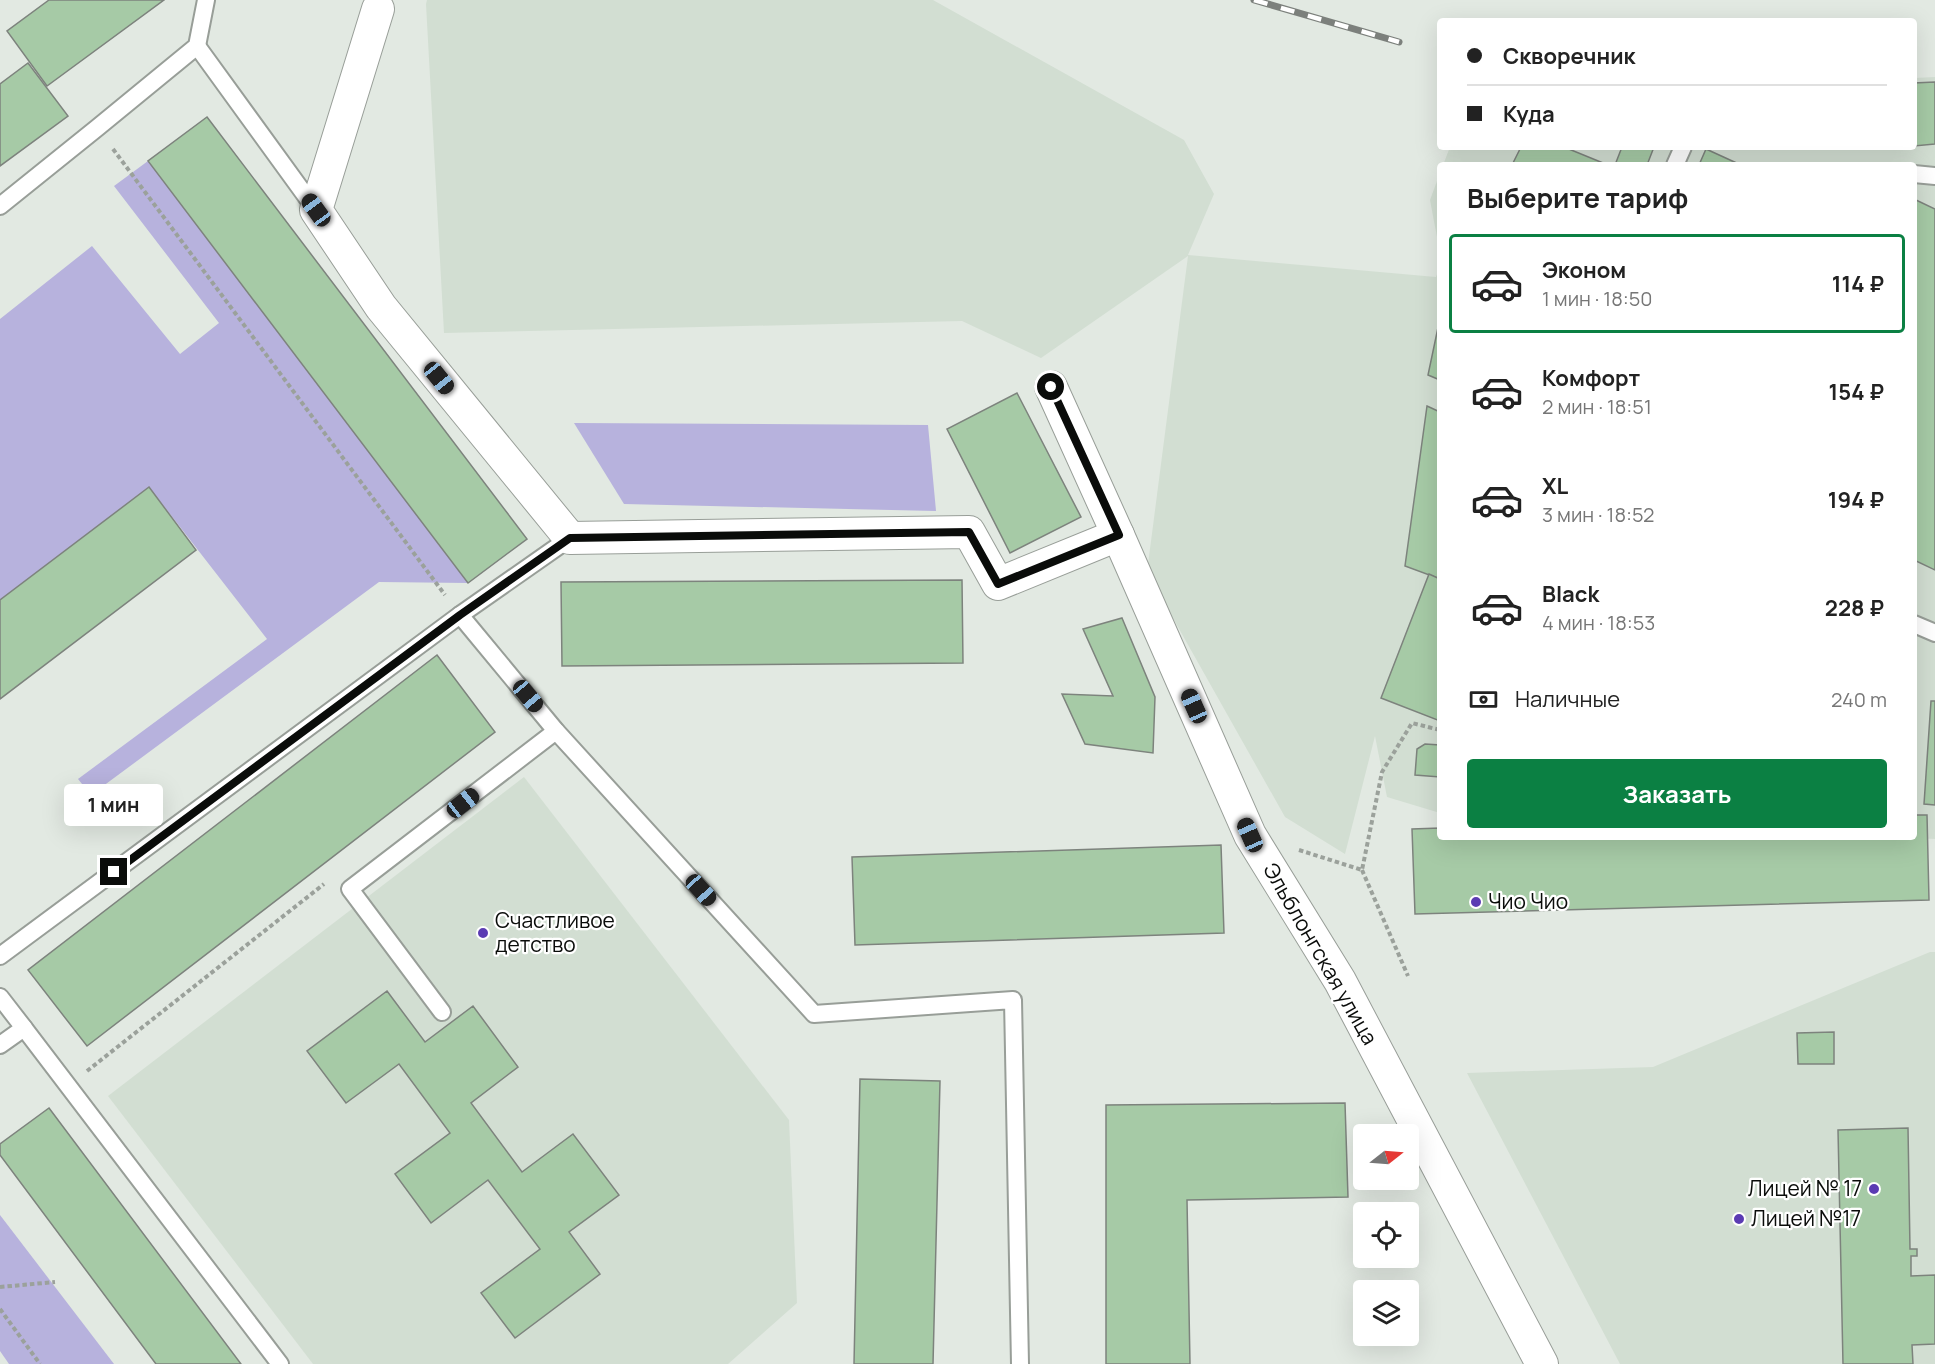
<!DOCTYPE html>
<html lang="ru">
<head>
<meta charset="utf-8">
<style>
  :root { --surface:#fff; --page:#f2f2f2; --text:#222; --muted:#767676; --line:#e0e0e0; --accent:#0b8043 }
  body { margin:0; font-family:Manrope,sans-serif; background:var(--page); color:var(--text); height:100vh; display:flex; flex-direction:column; font-size:22px; white-space:nowrap }
  * { box-sizing:border-box; margin:0 }
  p { font-size:20px; color:var(--muted) }
  .icon { flex:none; width:33px; height:33px; fill:none; stroke:currentColor; stroke-width:2; stroke-linecap:round; stroke-linejoin:round }
  .map { position:relative; flex:1; overflow:hidden }
  .sheet { position:absolute; left:1437px; top:162px; width:480px; height:678px; display:flex; flex-direction:column; background:var(--surface); border-radius:6px; box-shadow:0 6px 24px #0002 }
  .sheet>* { flex:none }
  .hud { position:absolute; left:1437px; top:18px; width:480px; height:132px; border-radius:6px; box-shadow:0 6px 24px #0002; display:grid; align-content:center; height:132px; padding:0 30px; background:var(--surface) }
  .needle { width:39px; rotate:73deg }
  .controls { position:absolute; left:1353px; top:1124px; display:grid; gap:12px }
  .controls a { display:grid; place-items:center; width:66px; height:66px; border-radius:6px; background:var(--surface); box-shadow:0 6px 24px #0002; font-size:30px }
  .end { position:absolute; width:27px; height:27px; margin:-14px; border:8px solid #0a0c0a; background:#fff; box-shadow:0 0 0 3px #fff }
  .from { border-radius:50% }
  .bubble { position:absolute; height:42px; border-radius:6px; background:var(--surface); box-shadow:0 6px 24px #0002; font-size:20px; font-weight:700; line-height:42px; text-align:center }
  .car { position:absolute; width:18px; height:36px; margin:-18px -9px; border-radius:8px; box-shadow:0 0 4px 2px #0007; background:linear-gradient(#222 24%,#8ab4d8 0 40%,#222 0 76%,#8ab4d8 0 86%,#222 0) }
  .hud b { display:flex; align-items:center; gap:21px; height:57px; font-size:22px }
  .hud b+b { border-top:2px solid var(--line) }
  .hud i { width:15px; height:15px; background:var(--text) }
  ul { padding:0; list-style:none }
  li { display:flex; align-items:center; gap:18px; height:99px; margin:0 12px 9px; padding:0 18px; border:3px solid transparent; border-radius:6px }
  li div { flex:1 }
  li b { display:block; font-size:22px }
  li em { font-style:normal; font-weight:700 }
  li.selected { border-color:var(--accent) }
  li>.icon { width:54px; height:54px; stroke-width:1.5 }
  h2 { padding:0 30px; font-size:27px; line-height:72px }
  .pay { display:flex; align-items:center; gap:15px; height:66px; padding:0 30px; font-size:22px }
  .pay p { margin-inline-start:auto }
  .cta { display:flex; gap:12px; margin-top:auto; padding:12px 30px }
  .cta a { flex:1; height:69px; border-radius:6px; background:var(--accent); color:#fff; font-size:24px; font-weight:700; line-height:69px; text-align:center }
  .map>svg:first-child { display:block }
  .built { fill:#d2ded2 }
  .green { fill:#b7b2dd }
  .building { fill:#a6caa6; stroke:#7d837d; stroke-width:1.5 }
  .lines { fill:none; stroke-linecap:round; stroke-linejoin:round }
  .service-casing { stroke:#989e98; stroke-width:20 }
  .minor-casing { stroke:#989e98; stroke-width:34 }
  .path { stroke:#9ba19b; stroke-width:4; stroke-dasharray:4.5 3; stroke-linecap:butt }
  .service { stroke:#fff; stroke-width:16 }
  .minor { stroke:#fff; stroke-width:32 }
  .rail-casing { stroke:#7c807c; stroke-width:7 }
  .rail { stroke:#fff; stroke-width:4.5; stroke-dasharray:14; stroke-linecap:butt }
  .route { stroke:#0a0c0a; stroke-width:8 }
  .poi-dot { fill:#5b3bb3; stroke:#fff; stroke-width:2 }
  .labels { text-anchor:middle; stroke-width:4.5; stroke-linejoin:round; paint-order:stroke }
  .poi-label { font-size:21px; fill:#0a0c0a; stroke:#fff; text-anchor:start }
  .street-label { font-size:21px; fill:#0a0c0a; stroke:#fff }
</style>
</head>
<body>
<div class="map">
<svg width="1935" height="1364" viewBox="0 0 1935 1364">
  <rect width="100%" height="100%" fill="#e2e9e2"/>
  <!-- built -->
  <g class="built">
    <path d="M427 0H933L1184 140 1214 194 1188 255 1436 277 1440 265V813L1387 797 1375 736 1345 854 1285 817 1147 572 1188 256 1041 358 962 321 444 333 426 4Z"/>
    <path d="M1935 77V839L1892 837H1914V165H1443L1450 147H1914V78Z"/>
    <path d="M1440 173V253L1430 200Z"/>
    <path d="M524 777 789 1120 797 1303 728 1364H313L108 1096Z"/>
    <path d="M1930 952H1935V1364H1620L1467 1073 1653 1067Z"/>
  </g>
  <!-- green -->
  <g class="green">
    <path d="M148 161 468 583 379 582 91 795 78 779 267 639 149 487 0 600V319L92 246 180 354 219 323 114 186Z"/>
    <path d="M574 423 928 425 936 511 624 504Z"/>
    <path d="M0 1215 114 1364H9L0 1351Z"/>
  </g>
  <!-- building -->
  <g class="building">
    <path d="M49 0H164L47 86 7 31Z"/>
    <path d="M28 63 68 116 0 166V84Z"/>
    <path d="M1935 82V144L1914 146V83Z"/>
    <path d="M207 117 527 539 468 583 148 161Z"/>
    <path d="M1521 147H1564L1608 165H1512Z"/>
    <path d="M1622 147H1654L1647 165H1615Z"/>
    <path d="M1706 149 1741 165H1699Z"/>
    <path d="M1916 200 1935 209V570L1914 560V203Z"/>
    <path d="M1440 318V380L1428 375Z"/>
    <path d="M1017 393 1081 517 1010 553 947 429Z"/>
    <path d="M1427 406 1440 412V579L1405 566Z"/>
    <path d="M149 487 196 550 0 699V600Z"/>
    <path d="M1429 574 1440 579V721L1381 698Z"/>
    <path d="M962 580 963 663 562 666 561 582Z"/>
    <path d="M1122 618 1155 697 1153 753 1085 744 1062 694 1113 696 1083 629Z"/>
    <path d="M437 655 495 732 87 1046 28 970Z"/>
    <path d="M1931 701H1935V805L1924 804Z"/>
    <path d="M1425 744 1440 745V777L1415 775 1417 749Z"/>
    <path d="M1914 815H1927L1929 900 1415 914 1412 829 1440 828V837H1914Z"/>
    <path d="M1221 845 1224 933 855 945 852 857Z"/>
    <path d="M387 991 425 1042 473 1006 518 1067 471 1103 522 1172 573 1134 619 1195 569 1232 600 1274 515 1338 481 1293 540 1249 488 1180 431 1223 395 1174 450 1133 399 1064 346 1103 307 1051Z"/>
    <path d="M1834 1032V1064H1798L1797 1033Z"/>
    <path d="M860 1079 940 1081 933 1364H854Z"/>
    <path d="M1345 1103 1348 1197 1187 1200 1190 1364H1106V1105Z"/>
    <path d="M49 1108 241 1364H156L0 1155V1144Z"/>
    <path d="M1908 1128 1910 1249H1917V1256H1911V1276L1935 1275V1344L1912 1345 1913 1364H1843L1838 1130Z"/>
  </g>
  <g class="lines">
    <defs>
      <g id="service">
        <path d="M197 46 316 210"/>
        <path d="M1675 165 1683 147"/>
        <path d="M1914 174 1935 176"/>
        <path d="M0 206 97 128 197 46 206 0"/>
        <path d="M460 615 570 538"/>
        <path d="M1914 624 1935 633"/>
        <path d="M0 956 460 615 556 731 814 1014 1013 1000 1020 1364"/>
        <path d="M0 997 24 1028 0 1045"/>
        <path d="M442 1012 350 889 556 731"/>
        <path d="M24 1028 280 1364"/>
      </g>
      <g id="minor">
        <path d="M378 9 316 210 381 307 570 538 969 532 998 584 1118 535"/>
        <path d="M1051 387 1118 535 1250 835 1340 981 1542 1364"/>
      </g>
    </defs>
    <!-- service casing -->
    <use href="#service" class="service-casing"/>
    <!-- minor casing -->
    <use href="#minor" class="minor-casing"/>
    <!-- path -->
    <g class="path">
      <path d="M113 149 445 595"/>
      <path d="M1299 850 1362 870 1382 772 1412 723 1440 730"/>
      <path d="M1362 870 1408 976"/>
      <path d="M87 1071 324 884"/>
      <path d="M0 1287 55 1282"/>
      <path d="M0 1309 40 1364"/>
    </g>
    <!-- service -->
    <use href="#service" class="service"/>
    <!-- minor -->
    <use href="#minor" class="minor"/>
    <defs>
      <path id="rail" d="M1254 0 1399 42"/>
    </defs>
    <!-- rail casing -->
    <use href="#rail" class="rail-casing"/>
    <!-- rail -->
    <use href="#rail" class="rail"/>
  </g>
  <g class="lines">
    <!-- route -->
    <path class="route" d="M114 872 460 615 570 538 969 532 998 584 1119 535 1051 387"/>
  </g>
  <!-- markers -->
  <g class="poi-dot">
    <circle cx="1476" cy="902" r="6"/>
    <circle cx="483" cy="933" r="6"/>
    <circle cx="1874" cy="1189" r="6"/>
    <circle cx="1739" cy="1219" r="6"/>
  </g>
  <g class="labels">
    <!-- poi labels -->
    <g class="poi-label">
      <text x="1488" y="909">Чио Чио</text>
      <text x="495" y="928">Счастливое<tspan x="495" dy="24">детство</tspan></text>
      <text x="1862" y="1196" text-anchor="end">Лицей № 17</text>
      <text x="1751" y="1226">Лицей №17</text>
    </g>
    <!-- street labels -->
    <g class="street-label">
      <text transform="translate(1320 954) rotate(60)" y="7">Эльблонгская улица</text>
    </g>
  </g>
</svg>
<div class="controls">
<a><svg class="needle" viewBox="-14 -14 28 28"><path d="M0-13l5 13h-10z" fill="#e53935"/><path d="M0 13l5-13h-10z" fill="#767676"/></svg></a>
<a><svg class="icon" aria-label="locate" viewBox="0 0 24 24"><circle cx="12" cy="12" r="6"/><path d="M12 2v4M12 18v4M2 12h4M18 12h4"/></svg></a>
<a><svg class="icon" aria-label="layers" viewBox="0 0 24 24"><path d="M12 4l9 5-9 5-9-5zM3 14l9 5 9-5"/></svg></a>
</div>
<i class="end from" style="left:1051px;top:387px"></i>
<i class="end" style="left:114px;top:872px"></i>
<div class="bubble" style="left:64px;top:784px;width:99px">1 мин</div>
<i class="car" style="left:316px;top:210px;rotate:324deg"></i>
<i class="car" style="left:439px;top:378px;rotate:141deg"></i>
<i class="car" style="left:528px;top:696px;rotate:140deg"></i>
<i class="car" style="left:1194px;top:706px;rotate:336deg"></i>
<i class="car" style="left:463px;top:803px;rotate:52deg"></i>
<i class="car" style="left:1250px;top:835px;rotate:336deg"></i>
<i class="car" style="left:701px;top:890px;rotate:138deg"></i>
<div class="hud">
<b><i class="from"></i>Скворечник</b>
<b><i></i>Куда</b>
</div>
<section class="sheet">
<h2>Выберите тариф</h2>
<ul>
<li class="selected"><svg class="icon" aria-label="car" viewBox="0 0 24 24"><path d="M5 17H2v-5l4-1 3-4h7l3 4 3 1v5h-3M9 17h6M6 11h13"/><circle cx="7" cy="17" r="2"/><circle cx="17" cy="17" r="2"/></svg><div><b>Эконом</b><p>1 мин · 18:50</p></div><em>114 ₽</em></li>
<li><svg class="icon" aria-label="car" viewBox="0 0 24 24"><path d="M5 17H2v-5l4-1 3-4h7l3 4 3 1v5h-3M9 17h6M6 11h13"/><circle cx="7" cy="17" r="2"/><circle cx="17" cy="17" r="2"/></svg><div><b>Комфорт</b><p>2 мин · 18:51</p></div><em>154 ₽</em></li>
<li><svg class="icon" aria-label="car" viewBox="0 0 24 24"><path d="M5 17H2v-5l4-1 3-4h7l3 4 3 1v5h-3M9 17h6M6 11h13"/><circle cx="7" cy="17" r="2"/><circle cx="17" cy="17" r="2"/></svg><div><b>XL</b><p>3 мин · 18:52</p></div><em>194 ₽</em></li>
<li><svg class="icon" aria-label="car" viewBox="0 0 24 24"><path d="M5 17H2v-5l4-1 3-4h7l3 4 3 1v5h-3M9 17h6M6 11h13"/><circle cx="7" cy="17" r="2"/><circle cx="17" cy="17" r="2"/></svg><div><b>Black</b><p>4 мин · 18:53</p></div><em>228 ₽</em></li>
</ul>
<div class="pay"><svg class="icon" aria-label="cash" viewBox="0 0 24 24"><path d="M3 7h18v10H3z"/><circle cx="12" cy="12" r="2"/></svg>Наличные<p>240 m</p></div>
<div class="cta"><a>Заказать</a></div>
</section>
</div>
</body>
</html>
